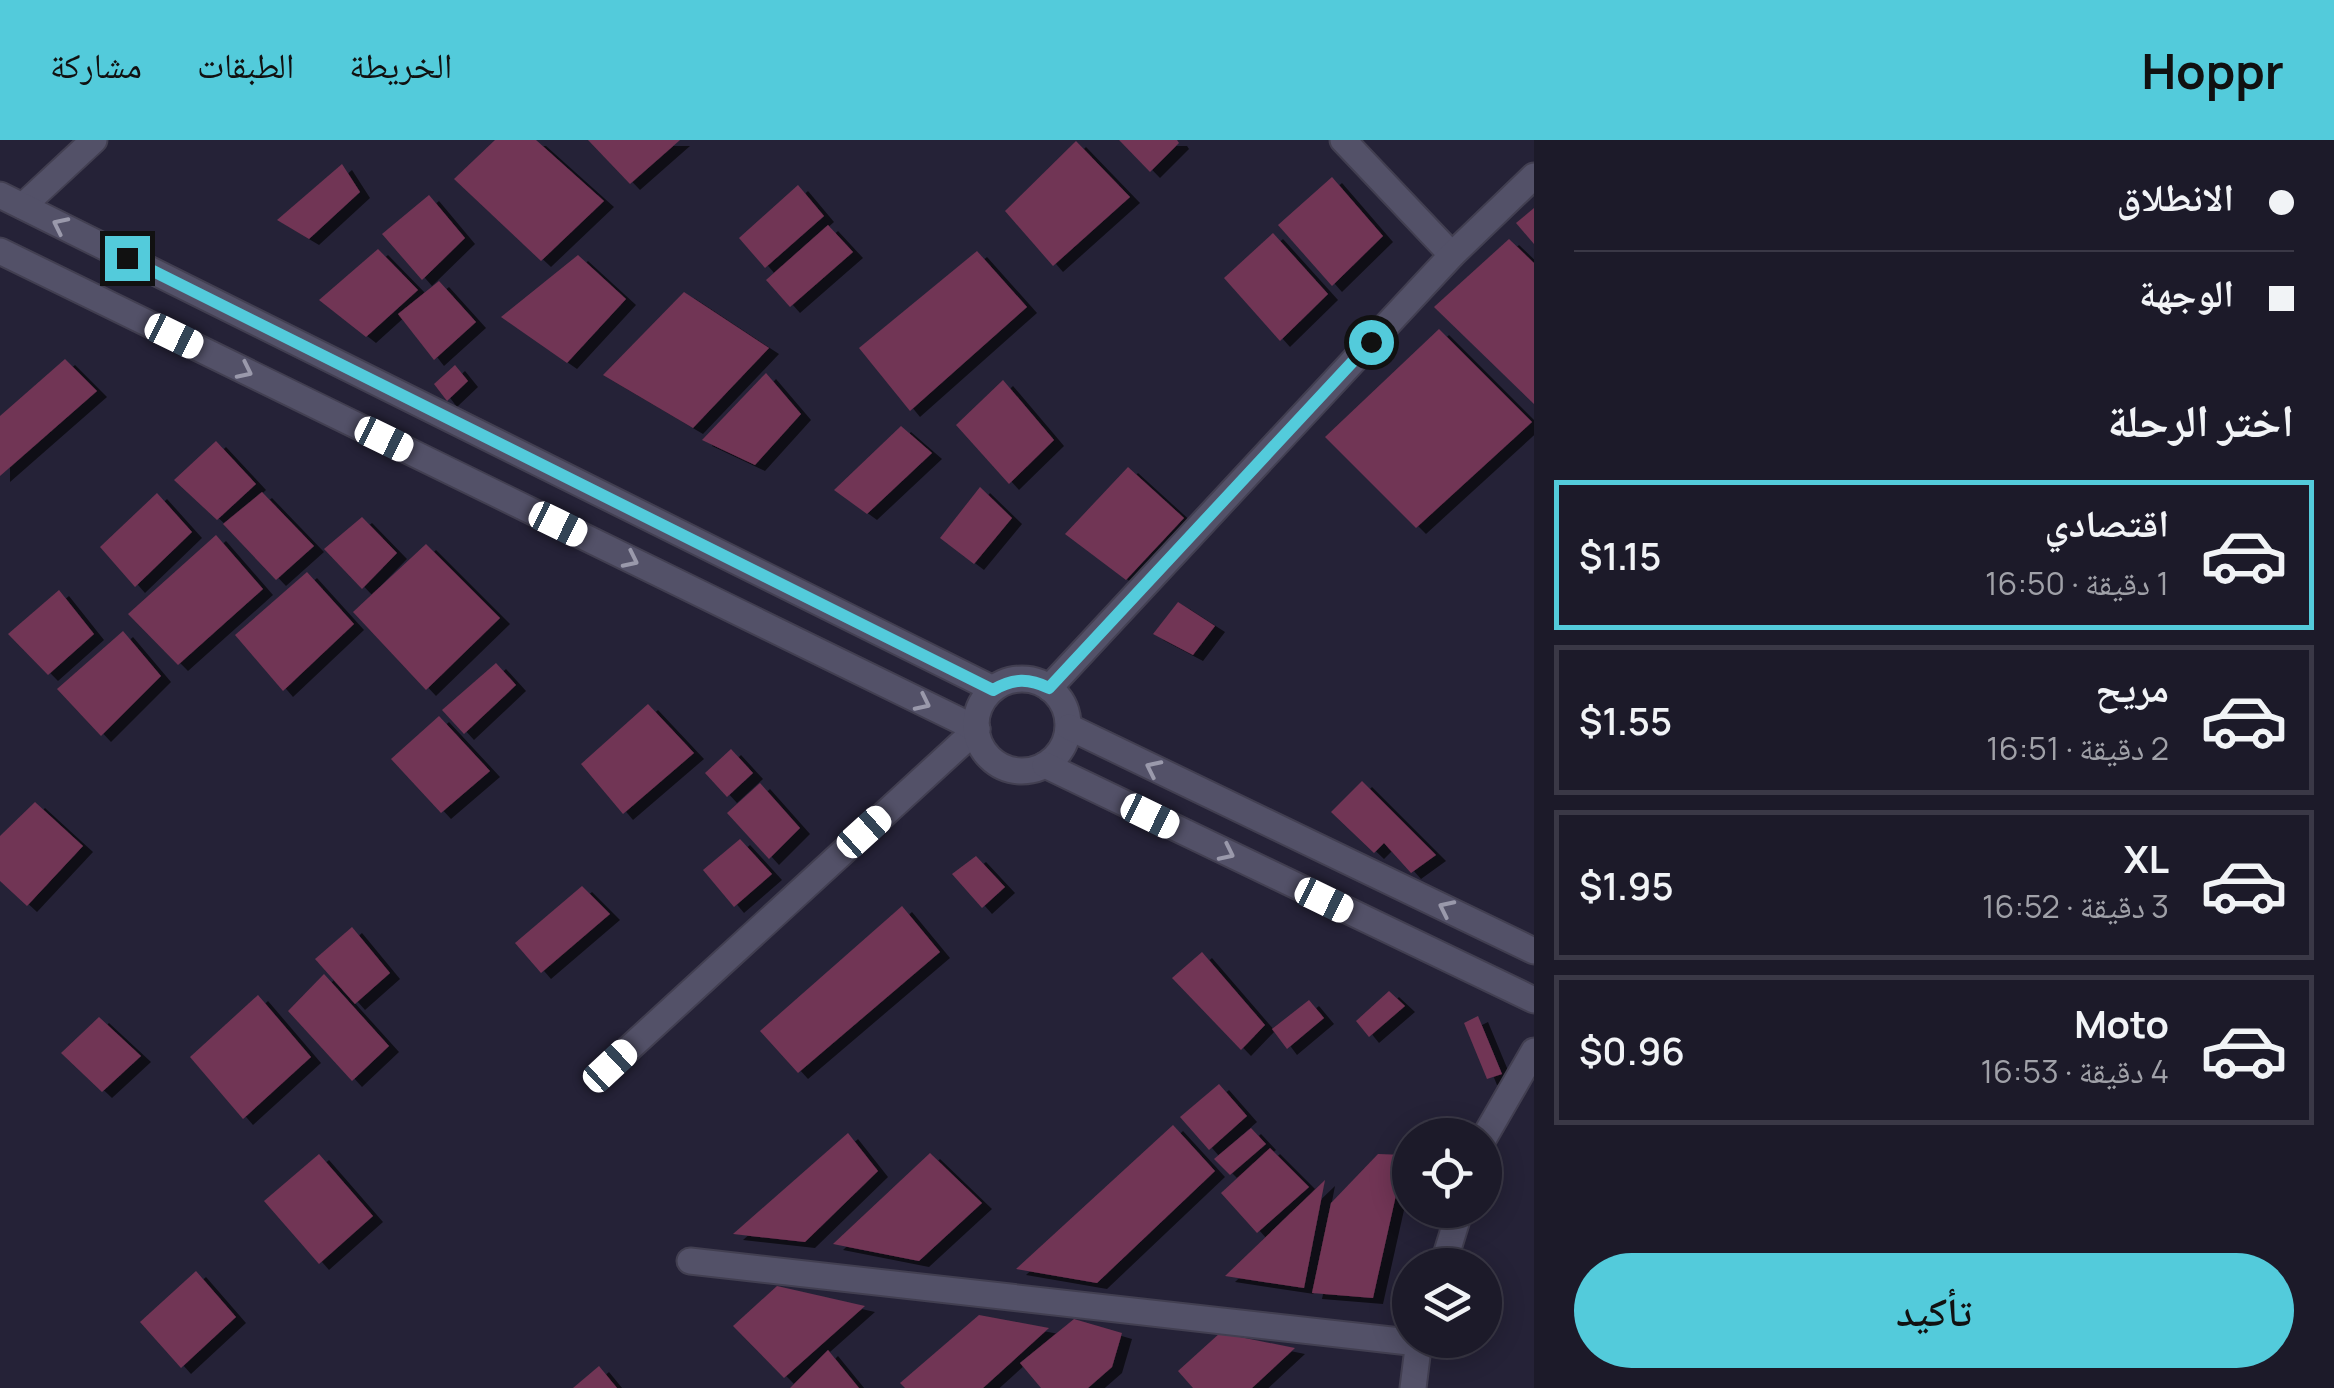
<!DOCTYPE html>
<html lang="ar">
<head>
<meta charset="utf-8">
<style>
  :root { --surface:#1c1a29; --page:#292735; --text:#f1f3f6; --muted:#a0a1a8; --line:#3a3846; --accent:#53cbdb }
  body { margin:0; font-family:Manrope,"Noto Naskh Arabic",sans-serif; background:var(--page); color:var(--text); direction:rtl; height:100vh; display:flex; flex-direction:column; font-size:38px; white-space:nowrap }
  * { box-sizing:border-box; margin:0 }
  p { font-size:32px; color:var(--muted) }
  .icon { flex:none; width:55px; height:55px; fill:none; stroke:currentColor; stroke-width:2; stroke-linecap:round; stroke-linejoin:round }
  .map { position:relative; flex:1; overflow:hidden; direction:ltr }
  .drawer { display:flex; flex-direction:column; background:var(--surface); width:800px }
  .drawer>* { flex:none }
  .hud { display:grid; align-content:center; height:220px; padding:0 40px; background:var(--surface) }
  .fabs { position:absolute; left:1392px; top:978px; display:grid; gap:20px }
  .fabs a { display:grid; place-items:center; width:110px; height:110px; border-radius:50%; background:var(--surface); box-shadow:0 5px 25px #0003,0 0 0 2px var(--line); font-size:50px }
  .end { position:absolute; width:45px; height:45px; margin:-22px; border:12px solid #53cbdb; background:#111; box-shadow:0 0 0 5px #111 }
  .from { border-radius:50% }
  .car { position:absolute; width:30px; height:60px; margin:-30px -15px; border-radius:12px; box-shadow:0 0 8px 2px #0007; background:linear-gradient(#fff 24%,#345 0 40%,#fff 0 76%,#345 0 86%,#fff 0) }
  .hud b { display:flex; align-items:center; gap:35px; height:95px; font-size:38px }
  .hud b+b { border-top:2px solid var(--line) }
  .hud i { width:25px; height:25px; background:var(--text) }
  ul { padding:0; list-style:none }
  li { display:flex; align-items:center; gap:30px; height:150px; margin:0 20px 15px; padding:0 20px; border:5px solid var(--line); border-radius:0px }
  li div { flex:1 }
  li b { display:block; font-size:38px }
  li em { font-style:normal; font-weight:600 }
  li.active { border-color:var(--accent) }
  li>.icon { width:90px; height:90px; stroke-width:1.5 }
  h2 { padding:0 40px; font-size:45px; line-height:120px }
  .button { display:flex; gap:20px; margin-top:auto; padding:20px 40px }
  .button a { flex:1; height:115px; border-radius:60px; background:var(--accent); color:#111; font-size:40px; font-weight:600; line-height:115px; text-align:center }
  header { display:flex; align-items:center; gap:60px; box-sizing:border-box; height:140px; padding:0 50px; background:var(--accent); color:#111 }
  header strong { font-size:48px }
  nav { display:flex; gap:55px; margin-inline-start:auto; font-size:35px }
  main { display:flex; flex:1; min-height:0 }
  .map>svg:first-child { display:block }
  .building { fill:#713554; filter:url(#shadow) }
  .lines { fill:none; stroke-linecap:round; stroke-linejoin:round }
  .minor-casing { stroke:#423f51; stroke-width:29 }
  .tertiary-casing { stroke:#423f51; stroke-width:29 }
  .minor { stroke:#535168; stroke-width:25 }
  .tertiary { stroke:#535168; stroke-width:25 }
  .oneway { stroke:#9a99ab }
  .route { stroke:#53cbdb; stroke-width:12 }
</style>
</head>
<body>
<header>
<strong>Hoppr</strong>
<nav><a>الخريطة</a><a>الطبقات</a><a>مشاركة</a></nav>
</header>
<main>
<section class="drawer">
<div class="hud">
<b><i class="from"></i>الانطلاق</b>
<b><i></i>الوجهة</b>
</div>
<h2>اختر الرحلة</h2>
<ul>
<li class="active"><svg class="icon" aria-label="car" viewBox="0 0 24 24"><path d="M5 17H2v-5l4-1 3-4h7l3 4 3 1v5h-3M9 17h6M6 11h13"/><circle cx="7" cy="17" r="2"/><circle cx="17" cy="17" r="2"/></svg><div><b>اقتصادي</b><p>1 دقيقة · 16:50</p></div><em>$1.15</em></li>
<li><svg class="icon" aria-label="car" viewBox="0 0 24 24"><path d="M5 17H2v-5l4-1 3-4h7l3 4 3 1v5h-3M9 17h6M6 11h13"/><circle cx="7" cy="17" r="2"/><circle cx="17" cy="17" r="2"/></svg><div><b>مريح</b><p>2 دقيقة · 16:51</p></div><em>$1.55</em></li>
<li><svg class="icon" aria-label="car" viewBox="0 0 24 24"><path d="M5 17H2v-5l4-1 3-4h7l3 4 3 1v5h-3M9 17h6M6 11h13"/><circle cx="7" cy="17" r="2"/><circle cx="17" cy="17" r="2"/></svg><div><b>XL</b><p>3 دقيقة · 16:52</p></div><em>$1.95</em></li>
<li><svg class="icon" aria-label="car" viewBox="0 0 24 24"><path d="M5 17H2v-5l4-1 3-4h7l3 4 3 1v5h-3M9 17h6M6 11h13"/><circle cx="7" cy="17" r="2"/><circle cx="17" cy="17" r="2"/></svg><div><b>Moto</b><p>4 دقيقة · 16:53</p></div><em>$0.96</em></li>
</ul>
<div class="button"><a>تأكيد</a></div>
</section>
<div class="map">
<svg width="1534" height="1248" viewBox="0 0 1534 1248">
  <defs>
    <filter id="shadow"><feDropShadow dx="10" dy="6" stdDeviation="0" flood-color="#0009"/></filter>
  </defs>
  <rect width="100%" height="100%" fill="#252237"/>
  <!-- building -->
  <g class="building">
    <path d="M495 0H536L604 61 541 121 454 39Z"/>
    <path d="M588 0H680L630 44Z"/>
    <path d="M1119 0H1177L1179 3 1150 32Z"/>
    <path d="M1076 1 1130 57 1053 126 1005 71Z"/>
    <path d="M342 24 360 52 309 99 277 80Z"/>
    <path d="M1332 37 1383 96 1332 146 1278 85Z"/>
    <path d="M798 45 824 76 765 128 739 98Z"/>
    <path d="M429 55 465 98 422 140 382 94Z"/>
    <path d="M1534 68V104L1516 83Z"/>
    <path d="M828 85 853 112 790 167 766 140Z"/>
    <path d="M1273 93 1328 154 1280 201 1224 138Z"/>
    <path d="M1509 99 1534 123V264L1434 167Z"/>
    <path d="M378 109 418 150 366 197 319 160Z"/>
    <path d="M977 111 1027 167 910 271 859 208Z"/>
    <path d="M578 115 626 159 567 223 501 177Z"/>
    <path d="M439 141 476 182 434 220 398 174Z"/>
    <path d="M684 152 769 208 693 288 603 235Z"/>
    <path d="M1439 189 1532 282 1416 388 1325 297Z"/>
    <path d="M65 219 97 251 0 336V276Z"/>
    <path d="M455 225 468 241 447 261 434 244Z"/>
    <path d="M766 233 801 274 755 325 702 300Z"/>
    <path d="M1003 240 1054 300 1009 344 956 285Z"/>
    <path d="M901 286 932 313 867 374 834 350Z"/>
    <path d="M216 301 256 344 217 380 174 340Z"/>
    <path d="M1128 327 1184 378 1126 440 1065 394Z"/>
    <path d="M980 347 1012 378 974 424 940 398Z"/>
    <path d="M262 352 314 406 276 440 223 384Z"/>
    <path d="M157 353 192 392 135 447 100 407Z"/>
    <path d="M362 377 397 413 362 449 324 409Z"/>
    <path d="M216 395 263 449 178 525 128 474Z"/>
    <path d="M426 404 500 478 426 550 353 472Z"/>
    <path d="M307 432 354 484 283 551 235 495Z"/>
    <path d="M59 450 94 494 48 535 8 494Z"/>
    <path d="M1178 462 1215 486 1193 515 1153 494Z"/>
    <path d="M123 491 161 536 101 596 57 549Z"/>
    <path d="M496 523 516 545 464 594 442 570Z"/>
    <path d="M648 564 694 613 623 674 581 624Z"/>
    <path d="M439 576 490 631 441 673 391 619Z"/>
    <path d="M731 609 753 633 727 657 705 633Z"/>
    <path d="M1362 641 1436 715 1411 733 1384 703 1374 713 1331 672Z"/>
    <path d="M760 643 800 688 769 719 727 673Z"/>
    <path d="M35 662 83 706 27 766 0 741V696Z"/>
    <path d="M740 699 772 734 734 767 703 730Z"/>
    <path d="M976 716 1005 747 982 768 952 734Z"/>
    <path d="M582 746 610 774 541 833 515 803Z"/>
    <path d="M902 766 940 812 798 933 760 891Z"/>
    <path d="M352 787 390 833 355 864 315 819Z"/>
    <path d="M1202 812 1265 885 1241 910 1172 838Z"/>
    <path d="M324 834 389 906 352 941 288 871Z"/>
    <path d="M1389 851 1405 866 1369 897 1356 881Z"/>
    <path d="M258 855 311 917 243 979 190 917Z"/>
    <path d="M1309 860 1324 878 1287 909 1272 889Z"/>
    <path d="M1478 876 1502 934 1487 939 1464 883Z"/>
    <path d="M99 877 141 916 102 952 61 913Z"/>
    <path d="M1219 944 1247 976 1209 1010 1180 977Z"/>
    <path d="M1173 985 1215 1031 1097 1143 1016 1129Z"/>
    <path d="M1251 988 1266 1004 1230 1035 1214 1019Z"/>
    <path d="M848 993 878 1031 805 1102 733 1094Z"/>
    <path d="M1270 1008 1309 1047 1257 1093 1221 1053Z"/>
    <path d="M930 1013 982 1063 919 1121 833 1104Z"/>
    <path d="M319 1014 373 1076 319 1124 264 1061Z"/>
    <path d="M1378 1014 1405 1015 1373 1158 1312 1153 1331 1063Z"/>
    <path d="M1325 1040 1304 1148 1225 1136Z"/>
    <path d="M196 1131 236 1177 181 1228 140 1182Z"/>
    <path d="M777 1146 865 1166 784 1238 733 1186Z"/>
    <path d="M979 1175 1049 1188 983 1248H905L900 1243Z"/>
    <path d="M1074 1179 1122 1193 1112 1227 1088 1248H1041L1020 1223Z"/>
    <path d="M1220 1193 1295 1208 1252 1248H1193L1178 1231Z"/>
    <path d="M828 1210 859 1248H790Z"/>
    <path d="M599 1226 617 1248H573Z"/>
  </g>
  <g class="lines">
    <defs>
      <g id="minor">
        <path d="M1343 0 1452 115"/>
        <path d="M23 66 94 0"/>
        <path d="M1049 548 1452 115 1534 36"/>
        <path d="M610 926 977 589"/>
        <path d="M1485 996 1534 911"/>
        <path d="M690 1121 1418 1203"/>
        <path d="M1443 1125 1460 1070"/>
        <path d="M1413 1248 1419 1200"/>
      </g>
      <g id="tertiary">
        <path d="M0 55 993 549"/>
        <path d="M0 111 977 589"/>
        <circle cx="1022" cy="585" r="46"/>
        <path d="M1069 587 1534 811"/>
        <path d="M1045 625 1534 860"/>
      </g>
    </defs>
    <!-- minor casing -->
    <use href="#minor" class="minor-casing"/>
    <!-- tertiary casing -->
    <use href="#tertiary" class="tertiary-casing"/>
    <!-- minor -->
    <use href="#minor" class="minor"/>
    <!-- tertiary -->
    <use href="#tertiary" class="tertiary"/>
  </g>
  <!-- one-way arrows -->
  <defs><path id="oneway-chevron" d="M-2-3.5L2.5 0L-2 3.5" fill="none" stroke-width="1.6" stroke-linecap="round" stroke-linejoin="round" transform="scale(2.5)"/></defs>
  <g class="oneway">
    <use href="#oneway-chevron" transform="translate(60 85) rotate(-154)"/>
    <use href="#oneway-chevron" transform="translate(245 231) rotate(26)"/>
    <use href="#oneway-chevron" transform="translate(631 420) rotate(26)"/>
    <use href="#oneway-chevron" transform="translate(923 563) rotate(26)"/>
    <use href="#oneway-chevron" transform="translate(1153 628) rotate(-154)"/>
    <use href="#oneway-chevron" transform="translate(1227 713) rotate(26)"/>
    <use href="#oneway-chevron" transform="translate(1446 768) rotate(-154)"/>
  </g>
  <g class="lines">
    <!-- route -->
    <path class="route" d="M127 118 993 550C1013 538 1029 538 1049 548L1371 202"/>
  </g>
</svg>
<div class="fabs">
<a><svg class="icon" aria-label="locate" viewBox="0 0 24 24"><circle cx="12" cy="12" r="6"/><path d="M12 2v4M12 18v4M2 12h4M18 12h4"/></svg></a>
<a><svg class="icon" aria-label="layers" viewBox="0 0 24 24"><path d="M12 4l9 5-9 5-9-5zM3 14l9 5 9-5"/></svg></a>
</div>
<i class="end from" style="left:1371px;top:202px"></i>
<i class="end" style="left:127px;top:118px"></i>
<i class="car" style="left:174px;top:196px;rotate:116deg"></i>
<i class="car" style="left:384px;top:299px;rotate:116deg"></i>
<i class="car" style="left:558px;top:384px;rotate:116deg"></i>
<i class="car" style="left:1150px;top:676px;rotate:116deg"></i>
<i class="car" style="left:864px;top:692px;rotate:48deg"></i>
<i class="car" style="left:1324px;top:760px;rotate:116deg"></i>
<i class="car" style="left:610px;top:926px;rotate:47deg"></i>
</div>
</main>
</body>
</html>
